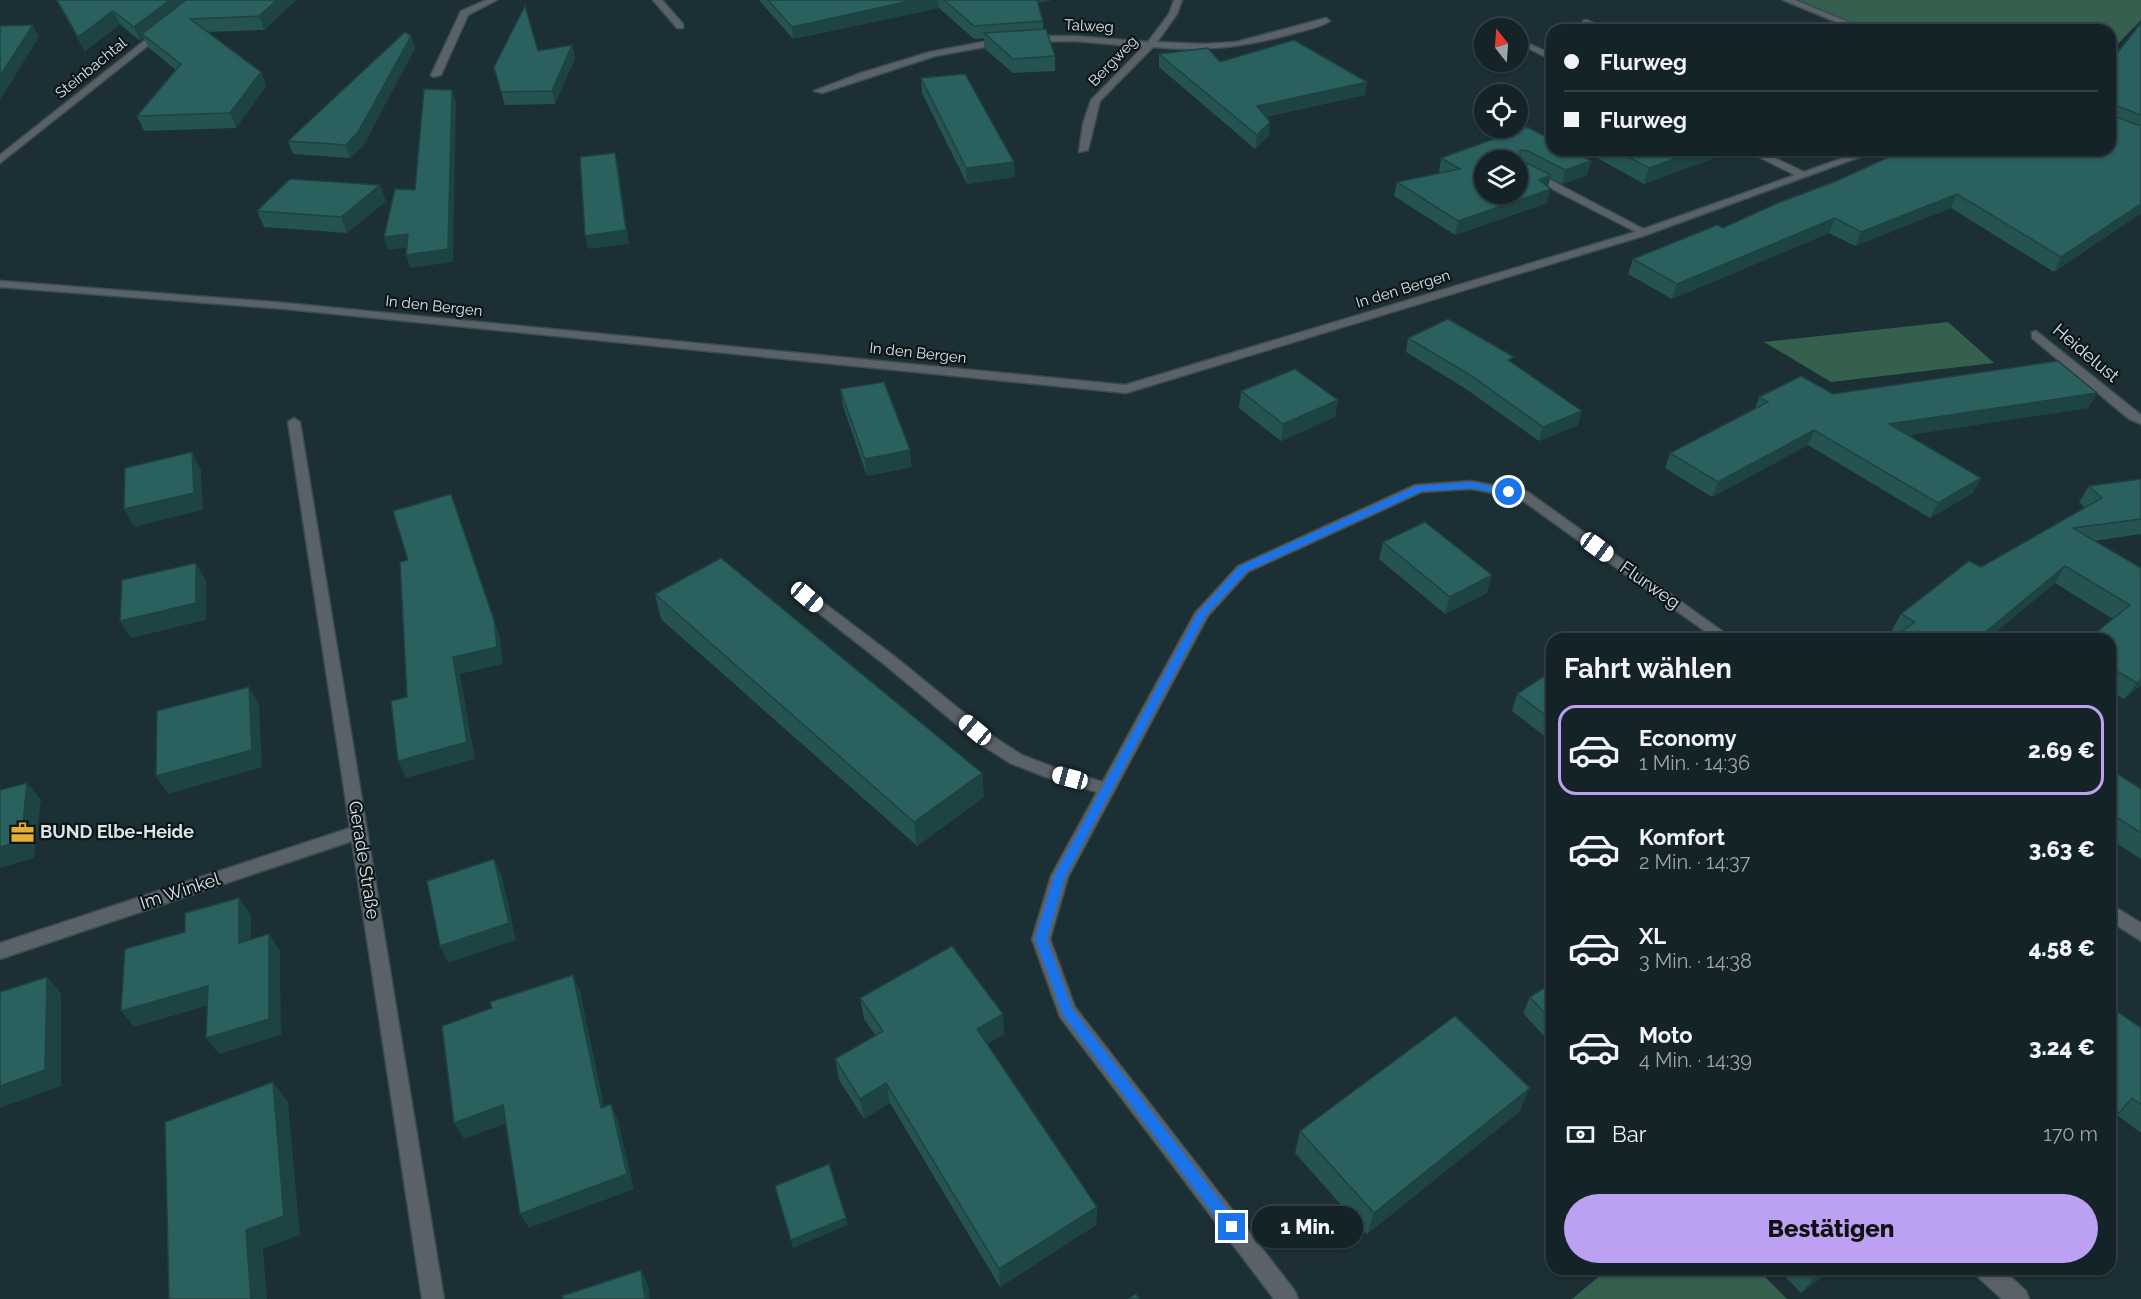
<!DOCTYPE html>
<html lang="de">
<head>
<meta charset="utf-8">
<style>
  :root { --surface:#142328; --page:#1d2b30; --text:#f1f3f6; --muted:#9da4a8; --line:#334045; --accent:#bca0f2 }
  body { margin:0; font-family:Raleway,sans-serif; background:var(--page); color:var(--text); height:100vh; display:flex; flex-direction:column; font-size:22px; white-space:nowrap }
  * { box-sizing:border-box; margin:0 }
  p { font-size:20px; color:var(--muted) }
  .icon { flex:none; width:33px; height:33px; fill:none; stroke:currentColor; stroke-width:2; stroke-linecap:round; stroke-linejoin:round }
  .map { position:relative; flex:1; overflow:hidden }
  .panel { position:absolute; left:1546px; top:633px; width:570px; height:642px; display:flex; flex-direction:column; background:var(--surface); border-radius:18px; box-shadow:0 2px 4px #0004,0 0 0 2px var(--line) }
  .panel>* { flex:none }
  .guide { position:absolute; left:1546px; top:24px; width:570px; height:132px; border-radius:18px; box-shadow:0 2px 4px #0004,0 0 0 2px var(--line); display:grid; align-content:center; height:132px; padding:0 18px; background:var(--surface) }
  .needle { width:39px; rotate:343deg }
  .fabs { position:absolute; left:1474px; top:18px; display:grid; gap:12px }
  .fabs a { display:grid; place-items:center; width:54px; height:54px; border-radius:50%; background:var(--surface); box-shadow:0 2px 4px #0004,0 0 0 2px var(--line); font-size:30px }
  .end { position:absolute; width:27px; height:27px; margin:-14px; border:8px solid #1a73e8; background:#fff; box-shadow:0 0 0 3px #fff }
  .from { border-radius:50% }
  .bubble { position:absolute; height:42px; border-radius:21px; background:var(--surface); box-shadow:0 2px 4px #0004,0 0 0 2px var(--line); font-size:20px; font-weight:800; line-height:42px; text-align:center }
  .car { position:absolute; width:18px; height:36px; margin:-18px -9px; border-radius:8px; box-shadow:0 0 4px 2px #0007; background:linear-gradient(#fff 24%,#345 0 40%,#fff 0 76%,#345 0 86%,#fff 0) }
  .guide b { display:flex; align-items:center; gap:21px; height:57px; font-size:22px }
  .guide b+b { border-top:2px solid var(--line) }
  .guide i { width:15px; height:15px; background:var(--text) }
  ul { padding:0; list-style:none }
  li { display:flex; align-items:center; gap:18px; height:90px; margin:0 12px 9px; padding:0 6px; border:3px solid transparent; border-radius:18px }
  li div { flex:1 }
  li b { display:block; font-size:22px }
  li em { font-style:normal; font-weight:800 }
  li.selected { border-color:var(--accent) }
  li>.icon { width:54px; height:54px; stroke-width:1.5 }
  h2 { padding:0 18px; font-size:27px; line-height:72px }
  .pay { display:flex; align-items:center; gap:15px; height:66px; padding:0 18px; font-size:22px }
  .pay p { margin-inline-start:auto }
  .cta { display:flex; gap:12px; margin-top:auto; padding:12px 18px }
  .cta a { flex:1; height:69px; border-radius:36px; background:var(--accent); color:#111; font-size:24px; font-weight:800; line-height:69px; text-align:center }
  .map>svg:first-child { display:block }
  .green { fill:#35604d }
  .lines { fill:none; stroke-linecap:round; stroke-linejoin:round }
  .service-casing { stroke:#394c52; stroke-width:3 }
  .minor-casing { stroke:#394c52; stroke-width:3 }
  .service { fill:#5a6167; fill-rule:evenodd }
  .minor { fill:#5a6167; fill-rule:evenodd }
  .wall { fill:#245351 }
  .shaded-wall { fill:#1d4342 }
  .building { fill:#2a605e; stroke:#1d4342; stroke-width:1.5; fill-rule:evenodd }
  .route { fill:#1a73e8 }
  .labels { text-anchor:middle; stroke-width:4.5; stroke-linejoin:round; paint-order:stroke }
  .far-street-label { font-size:15px; fill:#d8e5e9; stroke:#0d1618 }
  .street-label { font-size:18px; fill:#d8e5e9; stroke:#0d1618 }
  .poi-label { font-size:18px; font-weight:bold; fill:#d8e5e9; stroke:#0d1618; text-anchor:start }
</style>
</head>
<body>
<div class="map">
<svg width="2141" height="1299" viewBox="0 0 2141 1299">
  <rect width="100%" height="100%" fill="#1b2f35"/>
  <!-- green -->
  <g class="green">
    <path d="M1787 0H2141V20L2111 51 2110 30H1864Z"/>
    <path d="M1948 322 1994 363 1831 382 1764 342Z"/>
    <path d="M1608 1269H1757L1787 1299H1572Z"/>
  </g>
  <g class="lines">
    <defs>
      <g id="service">
        <path d="M1527 172H1535L1649 232 1644 235 1640 234 1527 176Z"/>
        <path d="M807 592 812 594 894 656 991 735 1022 755 1053 767 1113 785 1115 789 1113 793 1107 795 1043 776 1010 763 979 743 884 664 802 600 800 597 802 594Z"/>
      </g>
      <g id="minor">
        <path d="M486 0H497L468 15 441 75 433 77 431 75 461 11Z"/>
        <path d="M653 0H662L683 24V28H677Z"/>
        <path d="M1174 0H1182L1177 14 1157 42 1205 44 1236 42 1326 18 1330 21C1321 27 1306 30 1295 33 1247 47 1203 52 1153 47L1100 101 1088 150 1079 152 1083 124 1091 100 1143 47 1074 41 1031 42 1027 39 1031 36H1074L1148 42 1169 14Z"/>
        <path d="M1783 0H1795L1868 30H1856Z"/>
        <path d="M1586 20 1605 28 1606 30H1595L1583 25V21Z"/>
        <path d="M158 30 165 32 0 163V155Z"/>
        <path d="M1004 38 1008 41 1007 43 935 56 822 93 814 91 861 73 930 52Z"/>
        <path d="M1518 39 1552 54V60L1518 43Z"/>
        <path d="M1745 150H1758L1804 172 1865 150H1879L1643 236 1126 393 285 309 0 287V281L285 303 1125 385 1635 232 1795 175Z"/>
        <path d="M2036 331 2141 415V424L2129 419 2032 338V332Z"/>
        <path d="M294 418 300 422 444 1299H422L352 841 0 959V943L350 828 288 422Z"/>
        <path d="M1471 481 1528 492 1733 639H1716L1519 498 1471 489 1422 492 1248 572 1208 616 1068 877 1050 939 1075 1007 1295 1291 1298 1299H1274L1060 1017 1032 939 1051 876 1195 613 1238 566 1415 485Z"/>
        <path d="M2110 904 2141 923V941L2110 921Z"/>
        <path d="M1975 1269H2002L2026 1291 2029 1299H2002L1978 1277Z"/>
      </g>
    </defs>
    <!-- service casing -->
    <use href="#service" class="service-casing"/>
    <!-- minor casing -->
    <use href="#minor" class="minor-casing"/>
    <!-- service -->
    <use href="#service" class="service"/>
    <!-- minor -->
    <use href="#minor" class="minor"/>
  </g>
  <!-- wall -->
  <g class="wall">
    <path d="M56 0H296L264 30 208 32 261 72 266 86 236 128 144 131 137 116 176 70 149 48 144 38 140 41 120 24 85 51Z"/>
    <path d="M759 0H1052L1038 3 1043 21V29L1055 56V71L1013 73 984 48V38L974 39 939 8 793 39Z"/>
    <path d="M2141 23V213L2054 272 1951 208 1855 246 1829 233 1672 299 1628 274 1633 259 1723 228 1902 154 2110 150V62Z"/>
    <path d="M411 36 415 48 363 146 350 158 293 154 288 141Z"/>
    <path d="M572 45 575 58 555 104 505 105 494 67 538 51Z"/>
    <path d="M1159 54 1220 62 1365 95 1266 117 1269 135 1255 149 1159 67Z"/>
    <path d="M921 78 1015 177 967 184 922 93Z"/>
    <path d="M1527 127 1591 161 1587 175 1562 184 1550 178 1548 187 1547 203 1455 235 1394 196 1397 182 1441 173 1439 172 1441 158Z"/>
    <path d="M1593 150H1722L1720 156 1644 184 1592 155Z"/>
    <path d="M386 201 347 233 264 227 257 211Z"/>
    <path d="M1408 338 1513 363 1578 425 1539 441 1466 389 1406 352Z"/>
    <path d="M840 389 912 467 867 476 843 406Z"/>
    <path d="M1241 391 1338 400 1335 417 1281 441 1239 408Z"/>
    <path d="M2097 393 2088 408 1908 435 1973 493 1930 518 1808 445 1712 497 1665 468 1670 453 1755 409 1759 397 1833 394Z"/>
    <path d="M2141 479V534L2094 541 2141 568V685L2124 699 2110 691V639L2113 619 2055 583 1987 639H1891L1898 634 1892 630 1901 614 2085 508 2079 502 2089 486Z"/>
    <path d="M1383 542 1487 593 1445 614 1379 559Z"/>
    <path d="M655 594 982 773 984 797 917 846 661 619Z"/>
    <path d="M1552 671V742L1512 711 1517 694Z"/>
    <path d="M2110 769 2141 789V859L2110 839Z"/>
    <path d="M1552 983V1045L1523 1013 1530 997Z"/>
    <path d="M860 998 1003 1014 1004 1034 987 1044 1097 1207 1096 1225 1000 1287 890 1103 864 1119 839 1080 835 1059 876 1036 864 1019Z"/>
    <path d="M2141 1028V1133L2117 1115Z"/>
    <path d="M1520 1111 1367 1234 1295 1153 1300 1131Z"/>
    <path d="M1778 1269H1832L1801 1293Z"/>
  </g>
  <!-- shaded-wall -->
  <g class="shaded-wall">
    <path d="M170 0H192L142 34 144 38 140 41 134 27Z"/>
    <path d="M277 0H296L264 30 259 16Z"/>
    <path d="M914 0H938L939 8 793 39 792 27Z"/>
    <path d="M1034 0H1052L1034 3Z"/>
    <path d="M113 11 120 24 85 51 78 37Z"/>
    <path d="M33 25 39 37 0 100V76Z"/>
    <path d="M411 36 415 48 363 146 350 158 346 145Z"/>
    <path d="M572 45 575 58 555 104 552 91Z"/>
    <path d="M261 72 266 86 236 128 230 113Z"/>
    <path d="M1367 82 1365 95 1255 119 1257 106Z"/>
    <path d="M452 90 456 102 453 262 410 268 406 255Z"/>
    <path d="M1270 122 1269 135 1255 149 1257 135Z"/>
    <path d="M1699 150H1722L1720 156 1644 184 1649 168Z"/>
    <path d="M615 153 618 165 629 244 588 249 585 236Z"/>
    <path d="M1591 161 1587 175 1562 184 1565 170Z"/>
    <path d="M1014 162 1015 177 967 184 966 168Z"/>
    <path d="M1551 175 1547 189 1539 180Z"/>
    <path d="M380 185 386 201 347 233 341 217Z"/>
    <path d="M1551 189 1547 203 1455 235 1458 221Z"/>
    <path d="M1957 194 1951 208 1855 246 1861 232Z"/>
    <path d="M2141 204V213L2054 272 2061 257Z"/>
    <path d="M1835 218 1829 233 1672 299 1677 284Z"/>
    <path d="M408 234 413 247 388 250 384 237Z"/>
    <path d="M2097 393 2088 408 1882 439 1889 424Z"/>
    <path d="M1338 400 1335 417 1281 441 1283 424Z"/>
    <path d="M1582 411 1578 425 1539 441 1543 427Z"/>
    <path d="M1814 430 1808 445 1712 497 1718 482Z"/>
    <path d="M910 450 912 467 867 476 865 459Z"/>
    <path d="M192 452 201 470 203 510 134 527 124 509Z"/>
    <path d="M1981 478 1973 493 1930 518 1938 503Z"/>
    <path d="M451 494 500 637 503 664 460 674 475 759 406 778 398 761 453 657Z"/>
    <path d="M196 563 206 580V620L131 638 120 621Z"/>
    <path d="M2065 566 2055 583 1987 639H1977Z"/>
    <path d="M1492 575 1487 593 1445 614 1450 597Z"/>
    <path d="M2141 679V685L2124 699 2137 683Z"/>
    <path d="M249 687 259 704 262 767 168 794 156 776Z"/>
    <path d="M982 773 984 797 917 846 914 822Z"/>
    <path d="M27 783 41 800 34 858 0 868V847Z"/>
    <path d="M494 859 502 876 516 940 448 963 440 946Z"/>
    <path d="M239 898 251 915V960L239 943Z"/>
    <path d="M269 934 280 951 281 1035 219 1054 206 1038Z"/>
    <path d="M573 975 580 991 608 1124 601 1108Z"/>
    <path d="M47 977 61 993V1086L0 1108V1086Z"/>
    <path d="M208 986 220 1002 134 1027 121 1011Z"/>
    <path d="M1003 1014 1004 1034 979 1049 977 1029Z"/>
    <path d="M273 1082 288 1102 300 1235 263 1249 267 1299H251L246 1230Z"/>
    <path d="M886 1083 890 1103 864 1119 860 1099Z"/>
    <path d="M1530 1088 1520 1111 1367 1234 1374 1213Z"/>
    <path d="M611 1104 618 1120 634 1189 529 1228 520 1214Z"/>
    <path d="M503 1105 512 1121 464 1139 454 1123Z"/>
    <path d="M1097 1207 1096 1225 1000 1287 999 1269Z"/>
    <path d="M846 1218 848 1225 793 1248 791 1240Z"/>
    <path d="M1826 1269H1832L1801 1293 1813 1279Z"/>
    <path d="M641 1270 648 1285 650 1299H645Z"/>
  </g>
  <!-- building -->
  <g class="building">
    <path d="M57 0H170L134 27 113 11 78 37Z"/>
    <path d="M186 0H277L259 16 190 19 261 72 230 113 137 116 181 64 142 34Z"/>
    <path d="M768 0H914L792 27Z"/>
    <path d="M944 0H1037L1043 21 974 26Z"/>
    <path d="M525 6 538 51 572 45 552 91 501 92 494 67Z"/>
    <path d="M2141 23V115L2118 106 2115 108 2116 117 2141 126V204L2061 257 1957 194 1861 232 1835 218 1677 284 1633 259 1717 225 1723 228 1780 202 1834 182 1898 153 1902 154 1912 150H2110V62Z"/>
    <path d="M33 25 0 76V26Z"/>
    <path d="M1046 29 1055 56 1013 59 984 33Z"/>
    <path d="M405 32 411 36 358 132 346 145 288 141Z"/>
    <path d="M1294 40 1367 82 1257 106 1270 122 1257 135 1159 54 1208 48 1220 62Z"/>
    <path d="M965 74 1014 162 966 168 921 78Z"/>
    <path d="M424 89 452 90 448 249 406 255 408 234 384 237 395 189 415 190Z"/>
    <path d="M1527 127 1552 140V150H1571L1591 161 1565 170 1528 151 1520 150V160L1551 175 1539 180 1551 189 1458 221 1397 182 1460 169 1441 158ZM1485 160H1518V194H1485Z"/>
    <path d="M1615 150H1699L1649 168Z"/>
    <path d="M615 153 626 230 585 236 580 157Z"/>
    <path d="M290 179 380 185 341 217 257 211Z"/>
    <path d="M1448 319 1514 357 1508 360 1582 411 1543 427 1470 375 1408 338Z"/>
    <path d="M2058 361 2097 393 1889 424 1981 478 1938 503 1814 430 1718 482 1670 453 1768 402 1759 397 1801 376 1833 394Z"/>
    <path d="M1295 369 1338 400 1283 424 1241 391Z"/>
    <path d="M884 382 910 450 865 459 840 389Z"/>
    <path d="M192 452 194 493 124 509 125 468Z"/>
    <path d="M2141 479V519L2073 528 2141 568V679L2137 683 2110 667V639H2088L2130 605 2065 566 1977 639H1891L1915 622 1901 614 1969 561 1981 567 2102 498 2089 486Z"/>
    <path d="M451 494 494 620 497 647 453 657 467 742 398 761 391 701 407 697 400 562 408 560 393 511Z"/>
    <path d="M1425 522 1492 575 1450 597 1383 542Z"/>
    <path d="M721 558 982 773 914 822 655 594Z"/>
    <path d="M196 563V603L120 621 122 580Z"/>
    <path d="M1552 671V720L1517 694Z"/>
    <path d="M249 687 252 750 156 776 157 711Z"/>
    <path d="M2110 769 2141 789V833L2110 813Z"/>
    <path d="M27 783 21 841 0 847V790Z"/>
    <path d="M494 859 509 923 440 946 427 881Z"/>
    <path d="M239 898V943L269 934V1019L206 1038 208 986 121 1011 125 949 185 932V913Z"/>
    <path d="M952 946 1003 1014 977 1029 1097 1207 999 1269 886 1083 860 1099 835 1059 883 1031 860 998Z"/>
    <path d="M573 975 601 1108 611 1104 627 1174 520 1214 503 1105 454 1123 442 1026 492 1008 490 1002Z"/>
    <path d="M47 977 45 1070 0 1086V992Z"/>
    <path d="M1552 983V1021L1530 997Z"/>
    <path d="M2115 1010 2141 1028V1105L2132 1098 2110 1123V1015Z"/>
    <path d="M1455 1016 1530 1088 1374 1213 1300 1131Z"/>
    <path d="M273 1082 284 1216 246 1230 251 1299H169L165 1122Z"/>
    <path d="M829 1164 846 1218 791 1240 775 1186Z"/>
    <path d="M1804 1269H1826L1813 1279Z"/>
    <path d="M641 1270 645 1299H563L562 1296Z"/>
    <path d="M1136 1294 1139 1299H1128Z"/>
  </g>
  <!-- route -->
  <path class="route" d="M1472 482 1514 492 1509 495 1472 488 1422 491 1247 571 1206 615 1065 877 1047 939 1072 1008 1237 1222 1239 1227 1237 1232 1232 1234 1227 1232 1063 1015 1035 939 1054 876 1197 614 1240 566 1417 486Z"/>
  <!-- icons -->
  <defs>
    <symbol id="office-bare" viewBox="-9 -9 18 18"><path d="M-6-3h4V-5.5h4V-3h4V5H-6ZM-1-4.5V-3h2v-1.5ZM-6 0V1H6V0Z" fill="#e4ae35" stroke="#0d1618" stroke-width="2.5" paint-order="stroke"/></symbol>
  </defs>
  <g fill-rule="evenodd">
    <use href="#office-bare" x="6" y="816" width="33" height="33"/>
  </g>
  <g class="labels">
    <!-- far-street labels -->
    <g class="far-street-label">
      <text transform="translate(1089 26) rotate(3)" y="5">Talweg</text>
      <text transform="translate(1113 61) rotate(-46)" y="5">Bergweg</text>
      <text transform="translate(91 68) rotate(-39)" y="5">Steinbachtal</text>
      <text transform="translate(1403 289) rotate(-17)" y="5">In den Bergen</text>
      <text transform="translate(434 306) rotate(6)" y="5">In den Bergen</text>
      <text transform="translate(918 353) rotate(6)" y="5">In den Bergen</text>
    </g>
    <!-- street labels -->
    <g class="street-label">
      <text transform="translate(2086 353) rotate(40)" y="6">Heidelust</text>
      <text transform="translate(1650 585) rotate(35)" y="6">Flurweg</text>
      <text transform="translate(364 860) rotate(81)" y="6">Gerade Straße</text>
      <text transform="translate(180 891) rotate(-18)" y="6">Im Winkel</text>
    </g>
    <!-- poi labels -->
    <g class="poi-label">
      <text x="40" y="838">BUND Elbe-Heide</text>
    </g>
  </g>
</svg>
<div class="fabs">
<a><svg class="needle" viewBox="-14 -14 28 28"><path d="M0-13l5 13h-10z" fill="#e53935"/><path d="M0 13l5-13h-10z" fill="#9da4a8"/></svg></a>
<a><svg class="icon" aria-label="locate" viewBox="0 0 24 24"><circle cx="12" cy="12" r="6"/><path d="M12 2v4M12 18v4M2 12h4M18 12h4"/></svg></a>
<a><svg class="icon" aria-label="layers" viewBox="0 0 24 24"><path d="M12 4l9 5-9 5-9-5zM3 14l9 5 9-5"/></svg></a>
</div>
<i class="end from" style="left:1509px;top:492px"></i>
<i class="end" style="left:1232px;top:1227px"></i>
<div class="bubble" style="left:1252px;top:1206px;width:111px">1 Min.</div>
<i class="car" style="left:1597px;top:547px;rotate:126deg"></i>
<i class="car" style="left:807px;top:597px;rotate:130deg"></i>
<i class="car" style="left:975px;top:730px;rotate:310deg"></i>
<i class="car" style="left:1070px;top:778px;rotate:285deg"></i>
<div class="guide">
<b><i class="from"></i>Flurweg</b>
<b><i></i>Flurweg</b>
</div>
<section class="panel">
<h2>Fahrt wählen</h2>
<ul>
<li class="selected"><svg class="icon" aria-label="car" viewBox="0 0 24 24"><path d="M5 17H2v-5l4-1 3-4h7l3 4 3 1v5h-3M9 17h6M6 11h13"/><circle cx="7" cy="17" r="2"/><circle cx="17" cy="17" r="2"/></svg><div><b>Economy</b><p>1 Min. · 14:36</p></div><em>2.69 €</em></li>
<li><svg class="icon" aria-label="car" viewBox="0 0 24 24"><path d="M5 17H2v-5l4-1 3-4h7l3 4 3 1v5h-3M9 17h6M6 11h13"/><circle cx="7" cy="17" r="2"/><circle cx="17" cy="17" r="2"/></svg><div><b>Komfort</b><p>2 Min. · 14:37</p></div><em>3.63 €</em></li>
<li><svg class="icon" aria-label="car" viewBox="0 0 24 24"><path d="M5 17H2v-5l4-1 3-4h7l3 4 3 1v5h-3M9 17h6M6 11h13"/><circle cx="7" cy="17" r="2"/><circle cx="17" cy="17" r="2"/></svg><div><b>XL</b><p>3 Min. · 14:38</p></div><em>4.58 €</em></li>
<li><svg class="icon" aria-label="car" viewBox="0 0 24 24"><path d="M5 17H2v-5l4-1 3-4h7l3 4 3 1v5h-3M9 17h6M6 11h13"/><circle cx="7" cy="17" r="2"/><circle cx="17" cy="17" r="2"/></svg><div><b>Moto</b><p>4 Min. · 14:39</p></div><em>3.24 €</em></li>
</ul>
<div class="pay"><svg class="icon" aria-label="cash" viewBox="0 0 24 24"><path d="M3 7h18v10H3z"/><circle cx="12" cy="12" r="2"/></svg>Bar<p>170 m</p></div>
<div class="cta"><a>Bestätigen</a></div>
</section>
</div>
</body>
</html>
